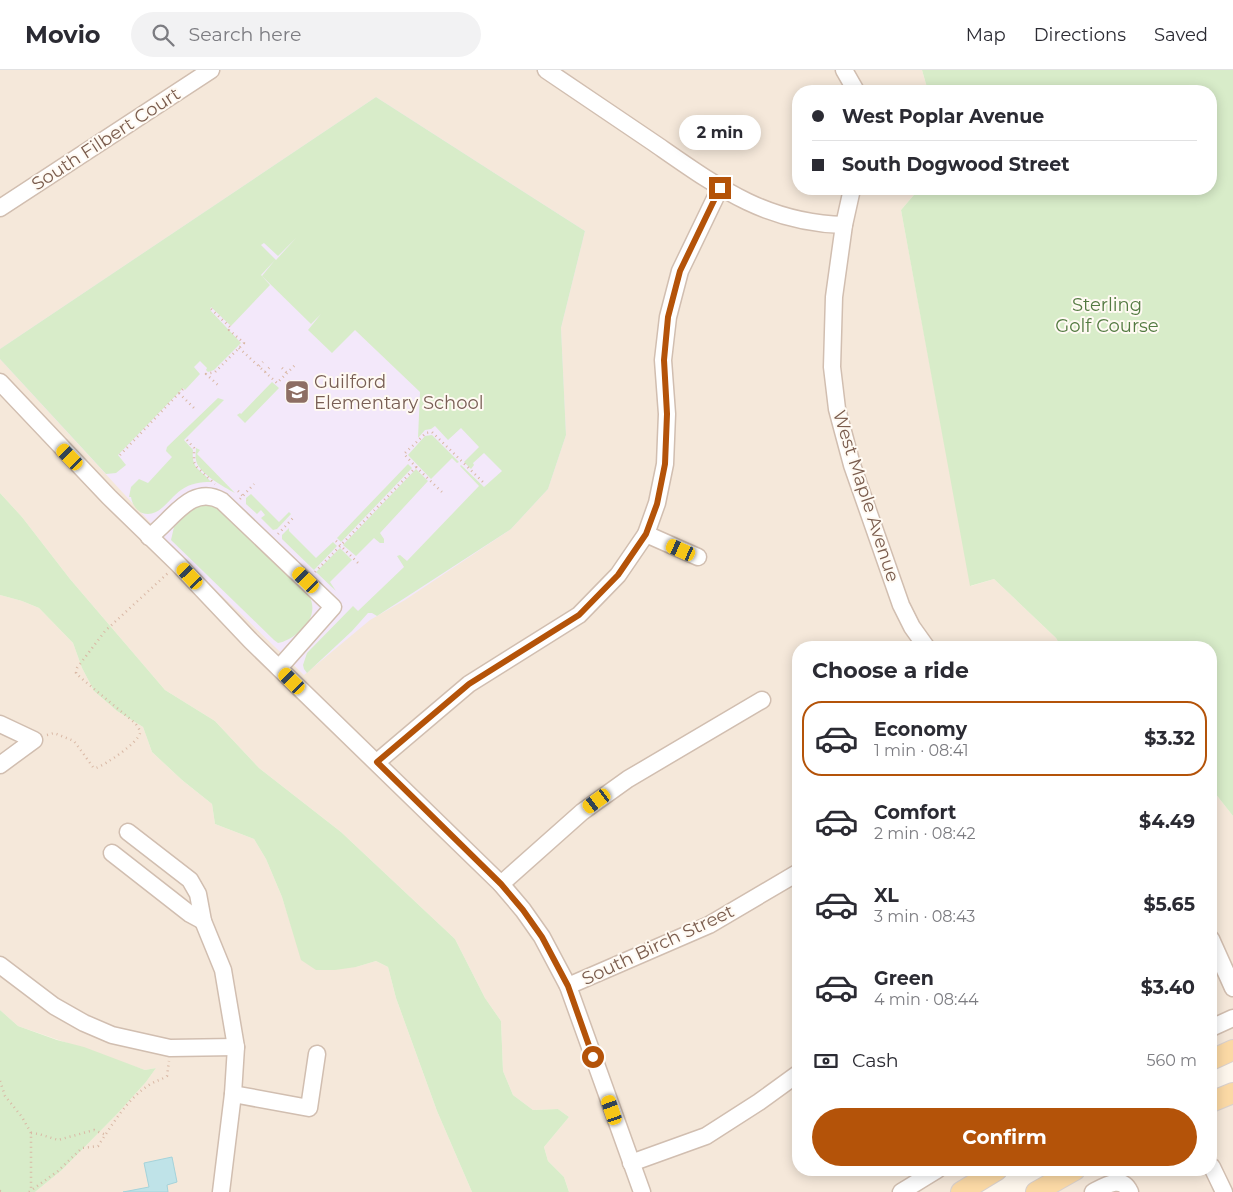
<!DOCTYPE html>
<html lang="en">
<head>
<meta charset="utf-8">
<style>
  :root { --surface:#fff; --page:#f2f2f3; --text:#2b2b33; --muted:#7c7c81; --line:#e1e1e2; --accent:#b45309 }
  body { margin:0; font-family:Montserrat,sans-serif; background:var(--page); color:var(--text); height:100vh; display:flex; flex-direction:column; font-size:19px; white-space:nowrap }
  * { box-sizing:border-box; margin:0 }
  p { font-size:16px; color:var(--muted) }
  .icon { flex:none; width:28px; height:28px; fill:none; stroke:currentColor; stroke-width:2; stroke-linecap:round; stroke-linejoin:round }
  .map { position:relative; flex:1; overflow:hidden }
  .sheet { position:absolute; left:792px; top:571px; width:425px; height:535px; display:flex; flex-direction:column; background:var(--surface); border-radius:20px; box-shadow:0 2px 12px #0003 }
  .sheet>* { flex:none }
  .hud { position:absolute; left:792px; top:15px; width:425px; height:110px; border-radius:20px; box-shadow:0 2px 12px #0003; display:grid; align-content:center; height:110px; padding:0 20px; background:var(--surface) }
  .end { position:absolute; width:22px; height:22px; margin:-11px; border:6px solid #b45309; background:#fff; box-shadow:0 0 0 2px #fff }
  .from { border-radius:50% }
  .bubble { position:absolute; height:35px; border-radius:18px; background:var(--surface); box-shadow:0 2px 12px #0003; font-size:16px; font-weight:700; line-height:35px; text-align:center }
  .car { position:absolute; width:15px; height:30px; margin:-15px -8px; border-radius:6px; box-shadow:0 0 4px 1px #0007; background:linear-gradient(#f5c518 24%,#345 0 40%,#f5c518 0 76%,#345 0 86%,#f5c518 0) }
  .hud b { display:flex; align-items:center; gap:18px; height:48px; font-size:19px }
  .hud b+b { border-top:1px solid var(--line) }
  .hud i { width:12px; height:12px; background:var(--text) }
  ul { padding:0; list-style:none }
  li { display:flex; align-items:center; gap:15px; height:75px; margin:0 10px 8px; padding:0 10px; border:2px solid transparent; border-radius:20px }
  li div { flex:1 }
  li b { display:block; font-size:19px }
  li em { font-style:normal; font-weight:700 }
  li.active { border-color:var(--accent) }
  li>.icon { width:45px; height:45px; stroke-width:1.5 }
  h2 { padding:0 20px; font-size:22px; line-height:60px }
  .pay { display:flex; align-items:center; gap:12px; height:55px; padding:0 20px; font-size:19px }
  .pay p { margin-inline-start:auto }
  .button { display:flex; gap:10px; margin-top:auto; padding:10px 20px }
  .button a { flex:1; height:58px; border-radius:30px; background:var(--accent); color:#fff; font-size:20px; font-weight:700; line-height:58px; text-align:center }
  header { display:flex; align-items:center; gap:30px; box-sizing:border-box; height:70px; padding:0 25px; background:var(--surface); border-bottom:1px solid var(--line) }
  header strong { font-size:24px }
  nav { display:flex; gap:28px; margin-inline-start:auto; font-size:18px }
  .search { width:350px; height:45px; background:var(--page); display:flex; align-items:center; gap:12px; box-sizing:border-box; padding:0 18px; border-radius:28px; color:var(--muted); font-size:19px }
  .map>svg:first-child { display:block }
  .residential { fill:#f5e8da }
  .education { fill:#f3e8fa }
  .green { fill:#d8ecc9; fill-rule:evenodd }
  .water { fill:#bfe3e8; stroke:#a5d3da }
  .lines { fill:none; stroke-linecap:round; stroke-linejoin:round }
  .minor-casing { stroke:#d1beb0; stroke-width:19 }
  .major-casing { stroke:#dad1cd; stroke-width:22 }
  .path { stroke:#d9b8a5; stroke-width:2.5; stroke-dasharray:1 4; stroke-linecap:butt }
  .minor { stroke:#fff; stroke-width:16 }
  .major { stroke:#fbd9a5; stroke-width:20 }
  .route { stroke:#b45309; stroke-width:6 }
  .labels { text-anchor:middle; stroke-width:4; stroke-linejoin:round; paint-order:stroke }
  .street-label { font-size:18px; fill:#7a5c4d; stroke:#fffaf3 }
  .park-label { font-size:18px; fill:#537a41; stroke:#fffaf3 }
  .education-label { font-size:18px; fill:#785e54; stroke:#fffaf3; text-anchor:start }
</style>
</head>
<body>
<header>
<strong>Movio</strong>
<div class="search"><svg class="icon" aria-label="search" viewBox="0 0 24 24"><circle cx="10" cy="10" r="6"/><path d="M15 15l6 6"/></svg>Search here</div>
<nav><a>Map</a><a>Directions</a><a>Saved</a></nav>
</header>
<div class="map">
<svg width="1233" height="1122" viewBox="0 0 1233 1122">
  <rect width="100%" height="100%" fill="#fdf6ec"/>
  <!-- residential -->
  <g class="residential">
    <path d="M0 0H922L928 21H799V119H919L901 140 971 516 994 509 1056 568 1061 577 799 578V1100H997L961 1122H569L564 1107 548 1091 544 1077 569 1047 558 1039 533 1040 513 1025 503 1001 501 951 485 928 455 869 341 762 259 698 215 651 165 620 70 509 22 447 0 423Z"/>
    <path d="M0 525 22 531 39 538 73 573 82 598 94 621 117 641 143 657 152 682 182 710 212 734 215 754 254 769 266 789 282 827 302 890 356 897 376 891 388 897 396 928 437 1041 472 1122H35L62 1100 117 1044 146 1012 156 998 145 1000 18 956 0 940Z"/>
    <path d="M1211 718 1233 746V980L1211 990Z"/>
    <path d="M1233 1023V1122H1036L1075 1100H1211V1032Z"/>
  </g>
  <!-- education -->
  <path class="education" d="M376 27 585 161 561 258 566 365 548 419 511 459 405 530 370 550 304 605 181 486 0 289V279Z"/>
  <!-- green -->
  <g class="green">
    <path d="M922 0H1233V746L1211 718V578L1061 577 1056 568 994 509 970 516 901 140 919 119H1211V21H928Z"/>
    <path d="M376 27 585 161 561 258 566 365 548 419 511 459 377 546 372 543H368L352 561 307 603 304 599 303 595 307 583 353 536 358 541 404 497 397 486 400 485 407 491 479 416 460 396 461 395 484 417 502 401 484 383 473 393 474 395 471 399 464 392 479 377 461 358 448 370 435 356 431 359 425 360 418 368 420 322 355 260 332 283 308 260 321 244 311 254 262 206 275 190 261 205 270 215 231 256 211 237 210 240 241 273 214 300 208 302 206 300 207 298 200 291 194 297 200 304 185 320 183 318 118 385 126 395 116 403 106 404 0 289V279ZM296 168 276 190 261 175 264 173 278 186Z"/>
    <path d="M272 312 279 318 245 353 237 345 240 343 241 344Z"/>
    <path d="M218 328 224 330 184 370 193 380C191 400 201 399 211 412 200 412 191 413 181 420 169 428 159 449 142 443 136 440 132 434 131 427H129L131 417 139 409 148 413 172 387 166 381 167 377Z"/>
    <path d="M432 365 459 392 457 393 452 388 431 409 408 385 425 366Z"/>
    <path d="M196 378 200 380 197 384 235 423C224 417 198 403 196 390 195 387 196 382 196 378Z"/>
    <path d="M408 394 412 398 341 472 337 468Z"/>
    <path d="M416 399 428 411 380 463 384 469V473H380L374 468 356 486 343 475Z"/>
    <path d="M0 423 22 447 70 509 165 620 215 651 259 698 341 762 455 869 485 928 501 951 503 1001 513 1025 533 1040 558 1039 569 1047 544 1077 548 1091 564 1107 569 1122H472L437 1041 396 928 388 897 376 891 356 897 335 900H316L301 890 282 827 266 789 254 769 215 754 212 734 182 710 152 682 143 657 117 641 94 621 82 598 73 573 39 538 22 531 0 525Z"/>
    <path d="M251 424 279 452 289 442 291 444 277 459 273 460 261 448 265 445 261 440 257 444 246 434V428Z"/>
    <path d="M206 434 220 439 310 527C312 532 313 537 312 542 310 556 291 571 278 573L274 570 171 470 174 457 194 437Z"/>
    <path d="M289 458V461L316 488 333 472 337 476 314 500 282 469V465Z"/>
    <path d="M340 478 352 490 330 512 336 521 316 502Z"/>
    <path d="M0 940 18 956 57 970 84 977 145 1000 156 998 146 1012 117 1044 62 1100 35 1122H0Z"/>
  </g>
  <!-- water -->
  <path class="water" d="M172 1087 177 1112 167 1115 168 1122H123L149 1117 144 1093Z"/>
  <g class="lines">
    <defs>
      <g id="minor">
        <path d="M546 0C582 24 618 49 654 73 716 116 765 153 844 155"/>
        <path d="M844 0 856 21"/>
        <path d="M852 119 844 155 834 227 832 297 837 339 852 395 901 535 912 557 927 578"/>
        <path d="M0 138 211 0"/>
        <path d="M0 312 109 427 178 494 251 571 501 814 523 840 542 867 568 916 642 1122"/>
        <path d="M646 464 698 487"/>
        <path d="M149 467C172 451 191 413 222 431L333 537 279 598"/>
        <path d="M0 654 34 670 0 695"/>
        <path d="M377 692 469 614 579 545 618 505 646 464 657 433 665 394 667 344 663 290 668 247 680 201 720 118"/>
        <path d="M128 762 190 810 198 824 203 851 223 900 236 977 233 1024 221 1122"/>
        <path d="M112 783 190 844 203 851"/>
        <path d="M501 814 582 742 628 709 762 630"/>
        <path d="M1211 869 1233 918"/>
        <path d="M0 895 54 936 84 953 112 965 170 978 236 977"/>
        <path d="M568 916 709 855 799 802"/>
        <path d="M1211 958 1233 948"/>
        <path d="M233 1024 309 1038 317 984"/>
        <path d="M631 1093 706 1066 759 1032 799 1003"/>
        <path d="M1212 1097 1224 1122"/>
        <path d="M901 1122 937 1100"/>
        <path d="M1093 1122C1106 1115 1122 1105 1130 1122"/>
      </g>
      <g id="major">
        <path d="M1211 990 1233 980"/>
        <path d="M1211 1032 1233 1023"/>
        <path d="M961 1122 997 1100"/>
        <path d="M1036 1122 1075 1100"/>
      </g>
    </defs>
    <!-- minor casing -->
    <use href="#minor" class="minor-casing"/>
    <!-- major casing -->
    <use href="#major" class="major-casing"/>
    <!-- path -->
    <g class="path">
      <path d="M211 239 231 258 229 260 244 273 215 302 206 304 218 315"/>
      <path d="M239 278 277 313 295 295"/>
      <path d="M259 296 263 292"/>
      <path d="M282 298 287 303"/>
      <path d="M265 302 270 297"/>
      <path d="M179 323 194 338"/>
      <path d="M187 370 194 378V392L197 397 215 414"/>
      <path d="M120 385 183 319"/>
      <path d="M416 397 443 423"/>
      <path d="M238 421 243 426"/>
      <path d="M240 429 254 414"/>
      <path d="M278 464 294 447"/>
      <path d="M336 471 360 495"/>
      <path d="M315 502 416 397 404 384 426 363 432 362 484 413"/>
      <path d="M47 665 54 663 74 671 93 697 96 698C105 695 138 673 140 663 140 659 137 656 135 653L81 608 76 603 77 598 105 561 168 503"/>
      <path d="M0 1011 5 1026 22 1047 31 1063V1121"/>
      <path d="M31 1063 39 1064 58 1070 94 1060 106 1065"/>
      <path d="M0 1121 4 1122"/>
      <path d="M29 1122 58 1101 82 1078 98 1076C112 1055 127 1029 149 1015 155 1011 161 1010 167 1006L169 991"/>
    </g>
    <!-- minor -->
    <use href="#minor" class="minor"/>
    <!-- major -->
    <use href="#major" class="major"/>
  </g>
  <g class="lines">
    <!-- route -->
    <path class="route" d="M593 987 568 916 542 867 523 840 501 814 377 692 469 614 579 545 618 505 646 464 657 434 665 394 667 344 664 290 668 247 680 201 720 118"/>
  </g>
  <!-- icons -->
  <defs>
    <symbol id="school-square" viewBox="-11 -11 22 22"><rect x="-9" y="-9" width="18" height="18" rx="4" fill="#8d6e63" stroke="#fffaf3"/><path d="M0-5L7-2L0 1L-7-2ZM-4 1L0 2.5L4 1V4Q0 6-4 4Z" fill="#fff"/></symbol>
  </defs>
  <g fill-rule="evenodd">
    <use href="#school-square" x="283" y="308" width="28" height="28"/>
  </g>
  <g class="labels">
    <!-- street labels -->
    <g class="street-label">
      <text transform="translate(106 69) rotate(-33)" y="6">South Filbert Court</text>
      <text transform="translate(866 426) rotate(72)" y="6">West Maple Avenue</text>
      <text transform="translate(658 875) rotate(-25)" y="6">South Birch Street</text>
    </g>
    <!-- park labels -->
    <g class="park-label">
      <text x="1107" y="241">Sterling<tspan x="1107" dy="21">Golf Course</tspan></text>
    </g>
    <!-- education labels -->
    <g class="education-label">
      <text x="314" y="318">Guilford<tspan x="314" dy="21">Elementary School</tspan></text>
    </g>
  </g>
</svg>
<i class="end from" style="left:593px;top:987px"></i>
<i class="end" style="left:720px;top:118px"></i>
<div class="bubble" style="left:679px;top:45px;width:82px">2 min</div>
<i class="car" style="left:70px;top:387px;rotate:316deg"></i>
<i class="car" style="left:681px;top:480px;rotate:294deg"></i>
<i class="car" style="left:190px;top:506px;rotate:317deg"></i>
<i class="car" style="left:306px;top:510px;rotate:314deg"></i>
<i class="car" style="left:292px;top:611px;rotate:315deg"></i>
<i class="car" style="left:597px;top:731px;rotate:234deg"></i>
<i class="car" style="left:612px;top:1040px;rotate:341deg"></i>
<div class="hud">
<b><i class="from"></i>West Poplar Avenue</b>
<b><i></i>South Dogwood Street</b>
</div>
<section class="sheet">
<h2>Choose a ride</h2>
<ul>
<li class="active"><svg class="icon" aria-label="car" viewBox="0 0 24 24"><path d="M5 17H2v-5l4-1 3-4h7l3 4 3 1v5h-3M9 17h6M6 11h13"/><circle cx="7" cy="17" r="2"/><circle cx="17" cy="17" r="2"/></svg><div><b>Economy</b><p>1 min · 08:41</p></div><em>$3.32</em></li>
<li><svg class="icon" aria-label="car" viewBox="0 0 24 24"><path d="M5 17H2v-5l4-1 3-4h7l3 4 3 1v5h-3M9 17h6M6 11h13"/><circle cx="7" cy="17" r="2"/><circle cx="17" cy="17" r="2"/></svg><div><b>Comfort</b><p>2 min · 08:42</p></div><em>$4.49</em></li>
<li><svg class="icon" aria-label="car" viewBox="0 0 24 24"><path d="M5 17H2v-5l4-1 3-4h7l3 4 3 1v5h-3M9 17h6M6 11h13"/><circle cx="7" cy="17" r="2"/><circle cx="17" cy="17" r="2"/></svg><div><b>XL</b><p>3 min · 08:43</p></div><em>$5.65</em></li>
<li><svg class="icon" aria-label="car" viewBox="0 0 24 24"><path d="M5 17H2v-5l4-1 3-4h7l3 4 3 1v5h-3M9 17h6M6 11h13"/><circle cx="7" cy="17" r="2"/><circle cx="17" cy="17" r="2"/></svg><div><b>Green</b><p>4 min · 08:44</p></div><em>$3.40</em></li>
</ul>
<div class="pay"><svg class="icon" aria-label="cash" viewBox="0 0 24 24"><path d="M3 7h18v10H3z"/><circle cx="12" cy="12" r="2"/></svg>Cash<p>560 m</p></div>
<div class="button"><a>Confirm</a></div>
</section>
</div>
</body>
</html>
